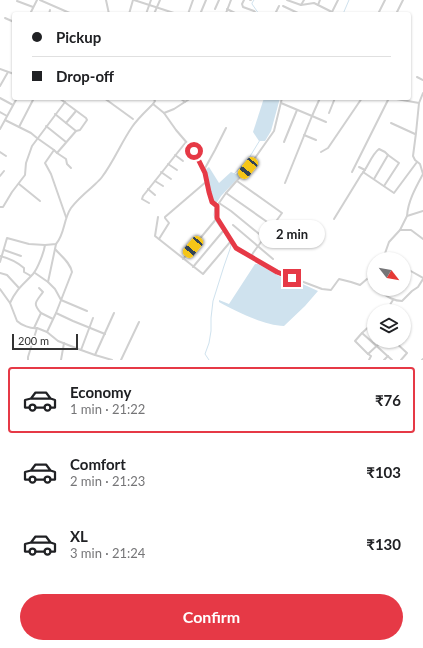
<!DOCTYPE html>
<html lang="en">
<head>
<meta charset="utf-8">
<style>
  :root { --surface:#fff; --page:#f2f2f2; --text:#202124; --muted:#757577; --line:#e0e0e0; --accent:#e63946 }
  body { margin:0; font-family:Lato,sans-serif; background:var(--page); color:var(--text); height:100vh; display:flex; flex-direction:column; font-size:15px; white-space:nowrap }
  * { box-sizing:border-box; margin:0 }
  p { font-size:13px; color:var(--muted) }
  .icon { flex:none; width:22px; height:22px; fill:none; stroke:currentColor; stroke-width:2; stroke-linecap:round; stroke-linejoin:round }
  .map { position:relative; height:360px; overflow:hidden }
  .sheet { display:flex; flex-direction:column; background:var(--surface); flex:1 }
  .sheet>* { flex:none }
  .guide { position:absolute; left:12px; top:12px; width:399px; height:88px; border-radius:4px; box-shadow:0 1px 3px #0004; display:grid; align-content:center; height:88px; padding:0 20px; background:var(--surface) }
  .needle { width:26px; rotate:121deg }
  .fabs { position:absolute; left:367px; top:252px; display:grid; gap:8px }
  .fabs a { display:grid; place-items:center; width:44px; height:44px; border-radius:50%; background:var(--surface); box-shadow:0 1px 3px #0004; font-size:20px }
  .scale { position:absolute; left:12px; bottom:10px; width:66px; box-sizing:border-box; padding-left:4px; border:2px solid #333; border-top:0; font-size:11px; line-height:14px; white-space:nowrap; color:#333; -webkit-text-stroke:3px #fff; paint-order:stroke }
  .end { position:absolute; width:18px; height:18px; margin:-9px; border:5px solid #e63946; background:#fff; box-shadow:0 0 0 2px #fff }
  .from { border-radius:50% }
  .bubble { position:absolute; height:28px; border-radius:14px; background:var(--surface); box-shadow:0 1px 3px #0004; font-size:13px; font-weight:700; line-height:28px; text-align:center }
  .car { position:absolute; width:12px; height:24px; margin:-12px -6px; border-radius:5px; box-shadow:0 0 3px 1px #0007; background:linear-gradient(#f5c518 24%,#345 0 40%,#f5c518 0 76%,#345 0 86%,#f5c518 0) }
  .guide b { display:flex; align-items:center; gap:14px; height:38px; font-size:15px }
  .guide b+b { border-top:1px solid var(--line) }
  .guide i { width:10px; height:10px; background:var(--text) }
  ul { padding:7px 0 0; list-style:none }
  li { display:flex; align-items:center; gap:12px; height:66px; margin:0 8px 6px; padding:0 12px; border:2px solid transparent; border-radius:4px }
  li div { flex:1 }
  li b { display:block; font-size:15px }
  li em { font-style:normal; font-weight:700 }
  li.current { border-color:var(--accent) }
  li>.icon { width:36px; height:36px; stroke-width:1.5 }
  .action { display:flex; gap:8px; margin-top:auto; padding:8px 20px }
  .action a { flex:1; height:46px; border-radius:24px; background:var(--accent); color:#fff; font-size:16px; font-weight:700; line-height:46px; text-align:center }
  .map>svg:first-child { display:block }
  .water { fill:#cfe2ee }
  .lines { fill:none; stroke-linecap:round; stroke-linejoin:round }
  .stream { stroke:#cfe2ee; stroke-width:1 }
  .minor { stroke:#d0d0d0; stroke-width:2 }
  .route { stroke:#e63946; stroke-width:5 }
</style>
</head>
<body>
<div class="map">
<svg width="423" height="360" viewBox="0 0 423 360">
  <rect width="100%" height="100%" fill="#fff"/>
  <!-- water -->
  <g class="water">
    <path d="M264 98H280L271 131 265 141H259L253 132Z"/>
    <path d="M209 167 219 183 231 172 236 174 239 172 241 175 221 196 216 204 214 203 211 196 205 170Z"/>
    <path d="M255 264H258L279 276 296 281 318 291 305 306 284 326C264 325 237 312 219 302V300L229 304Z"/>
  </g>
  <g class="lines">
    <!-- stream -->
    <g class="stream">
      <path d="M254 0 252 3V4L259 14"/>
      <path d="M343 14 349 0"/>
      <path d="M234 174 249 158 260 140"/>
      <path d="M209 360 205 354 209 343 211 331V318L213 301 224 266 230 249 231 245 226 235 217 223 214 215 215 207"/>
    </g>
    <!-- minor -->
    <g class="minor">
      <path d="M40 0 72 14"/>
      <path d="M106 0 109 14"/>
      <path d="M134 0 177 14"/>
      <path d="M244 0 242 4 243 7 254 11 255 12 254 14"/>
      <path d="M250 0H251"/>
      <path d="M287 0 301 5 304 0"/>
      <path d="M17 1 33 7"/>
      <path d="M301 5 314 3 332 12"/>
      <path d="M318 5 320 0"/>
      <path d="M283 6 300 14"/>
      <path d="M215 9 219 0"/>
      <path d="M227 9 237 14"/>
      <path d="M201 12 206 0"/>
      <path d="M226 13 231 0"/>
      <path d="M30 14 37 0"/>
      <path d="M49 14 50 10"/>
      <path d="M129 14 133 0"/>
      <path d="M146 14 151 0"/>
      <path d="M154 14 160 0"/>
      <path d="M188 14 193 0"/>
      <path d="M275 14 279 6"/>
      <path d="M331 14 338 0"/>
      <path d="M378 14 385 0"/>
      <path d="M396 14 403 0"/>
      <path d="M5 18 14 22"/>
      <path d="M0 69 14 74"/>
      <path d="M417 77 423 80"/>
      <path d="M0 86 8 72"/>
      <path d="M13 90H14"/>
      <path d="M0 98 13 105"/>
      <path d="M17 98 5 120 31 133 37 138 54 150 45 163 51 174 66 217"/>
      <path d="M104 98 133 119"/>
      <path d="M180 98 185 102"/>
      <path d="M282 98 274 131 262 148 248 168 226 193 219 203 217 206V218L236 248 242 252 277 272 322 289 331 290 339 279 351 282 360 285 367 279 372 277 374 278"/>
      <path d="M320 98 312 116 326 122"/>
      <path d="M391 98 419 103 416 133 413 156 415 160 420 164 423 174C416 187 408 201 407 216"/>
      <path d="M281 103 312 116 285 183"/>
      <path d="M419 103 423 93"/>
      <path d="M153 104 155 101 153 98"/>
      <path d="M0 112 7 116"/>
      <path d="M164 113 176 130 194 151 205 173 209 192 212 203 217 206"/>
      <path d="M329 113 335 98"/>
      <path d="M55 114 66 123"/>
      <path d="M391 123 415 134"/>
      <path d="M46 126 66 142"/>
      <path d="M19 127 34 98"/>
      <path d="M0 129 5 120"/>
      <path d="M76 131 66 123 76 111"/>
      <path d="M304 135 316 140"/>
      <path d="M284 142 297 110"/>
      <path d="M54 150 57 153 76 131 80 130 87 120 86 118 59 98"/>
      <path d="M0 152 6 156"/>
      <path d="M321 152 328 148 362 98"/>
      <path d="M57 153 66 159 67 164 71 168"/>
      <path d="M175 155 183 161"/>
      <path d="M168 164 177 170"/>
      <path d="M359 167 365 170"/>
      <path d="M204 170 215 150 226 128"/>
      <path d="M161 172 171 179"/>
      <path d="M352 172 389 98"/>
      <path d="M363 172 394 193 417 162"/>
      <path d="M0 176 4 171"/>
      <path d="M155 181 163 186"/>
      <path d="M237 181 282 213 264 238"/>
      <path d="M19 184 40 201"/>
      <path d="M384 186 399 163 388 155"/>
      <path d="M148 189 155 195"/>
      <path d="M226 193 273 226"/>
      <path d="M149 203 142 199 143 196 186 142"/>
      <path d="M219 203 231 211 264 238 253 253 251 257"/>
      <path d="M0 207H3L12 192 25 175 26 163 32 146 65 102"/>
      <path d="M158 217 155 236 203 274 231 241"/>
      <path d="M334 219 361 175C368 168 371 155 379 149L385 152 388 155 374 179"/>
      <path d="M233 225 273 259"/>
      <path d="M400 230 407 216 423 211"/>
      <path d="M159 239 169 223 165 218V217L207 181"/>
      <path d="M4 250 21 256"/>
      <path d="M0 256C8 258 17 262 24 268V272L31 276"/>
      <path d="M183 259 217 218"/>
      <path d="M383 259 389 242 400 230H411L423 239"/>
      <path d="M0 262 7 238 29 244 45 245"/>
      <path d="M193 267 224 230"/>
      <path d="M404 268 409 270 423 278"/>
      <path d="M0 273 7 275 19 288"/>
      <path d="M35 273 48 282 55 289 61 300 87 311"/>
      <path d="M48 282 55 249"/>
      <path d="M0 289 10 303C17 288 23 285 33 274 38 268 44 252 45 245L56 244C65 234 63 220 71 208 77 200 84 194 91 188 95 184 99 181 102 177 114 161 121 143 132 127 138 118 146 111 153 104L164 113 174 109 191 98"/>
      <path d="M381 289 380 292 382 293C388 297 394 301 402 301L412 291 418 287 423 279"/>
      <path d="M10 303 17 321C21 325 31 329 37 328L28 357V360"/>
      <path d="M386 311 393 300"/>
      <path d="M41 313 53 319"/>
      <path d="M56 313 73 321 105 334"/>
      <path d="M374 322 362 333 392 360"/>
      <path d="M34 328 41 313C32 303 36 302 43 292L39 288"/>
      <path d="M37 328 47 332 56 313 72 272C70 262 61 256 55 249L56 244"/>
      <path d="M47 332 58 341 81 350 93 318"/>
      <path d="M362 333 355 341 368 354 382 341"/>
      <path d="M394 341 407 353 401 360"/>
      <path d="M81 350 95 355 112 360"/>
      <path d="M368 354 371 356 369 360"/>
      <path d="M95 355 114 313"/>
      <path d="M61 360 64 343"/>
      <path d="M121 360 139 322"/>
      <path d="M384 360 388 356"/>
      <path d="M422 360 423 359"/>
    </g>
  </g>
  <g class="lines">
    <!-- route -->
    <path class="route" d="M194 151 205 173 209 192 212 202 217 206V218L236 248 277 272 292 278"/>
  </g>
</svg>
<div class="fabs">
<a><svg class="needle" viewBox="-14 -14 28 28"><path d="M0-13l5 13h-10z" fill="#e53935"/><path d="M0 13l5-13h-10z" fill="#757577"/></svg></a>
<a><svg class="icon" aria-label="layers" viewBox="0 0 24 24"><path d="M12 4l9 5-9 5-9-5zM3 14l9 5 9-5"/></svg></a>
</div>
<div class="scale">200 m</div>
<i class="end from" style="left:194px;top:151px"></i>
<i class="end" style="left:292px;top:278px"></i>
<div class="bubble" style="left:259px;top:220px;width:66px">2 min</div>
<i class="car" style="left:248px;top:168px;rotate:219deg"></i>
<i class="car" style="left:193px;top:247px;rotate:220deg"></i>
<div class="guide">
<b><i class="from"></i>Pickup</b>
<b><i></i>Drop-off</b>
</div>
</div>
<section class="sheet">
<ul>
<li class="current"><svg class="icon" aria-label="car" viewBox="0 0 24 24"><path d="M5 17H2v-5l4-1 3-4h7l3 4 3 1v5h-3M9 17h6M6 11h13"/><circle cx="7" cy="17" r="2"/><circle cx="17" cy="17" r="2"/></svg><div><b>Economy</b><p>1 min · 21:22</p></div><em>₹76</em></li>
<li><svg class="icon" aria-label="car" viewBox="0 0 24 24"><path d="M5 17H2v-5l4-1 3-4h7l3 4 3 1v5h-3M9 17h6M6 11h13"/><circle cx="7" cy="17" r="2"/><circle cx="17" cy="17" r="2"/></svg><div><b>Comfort</b><p>2 min · 21:23</p></div><em>₹103</em></li>
<li><svg class="icon" aria-label="car" viewBox="0 0 24 24"><path d="M5 17H2v-5l4-1 3-4h7l3 4 3 1v5h-3M9 17h6M6 11h13"/><circle cx="7" cy="17" r="2"/><circle cx="17" cy="17" r="2"/></svg><div><b>XL</b><p>3 min · 21:24</p></div><em>₹130</em></li>
</ul>
<div class="action"><a>Confirm</a></div>
</section>
</body>
</html>
